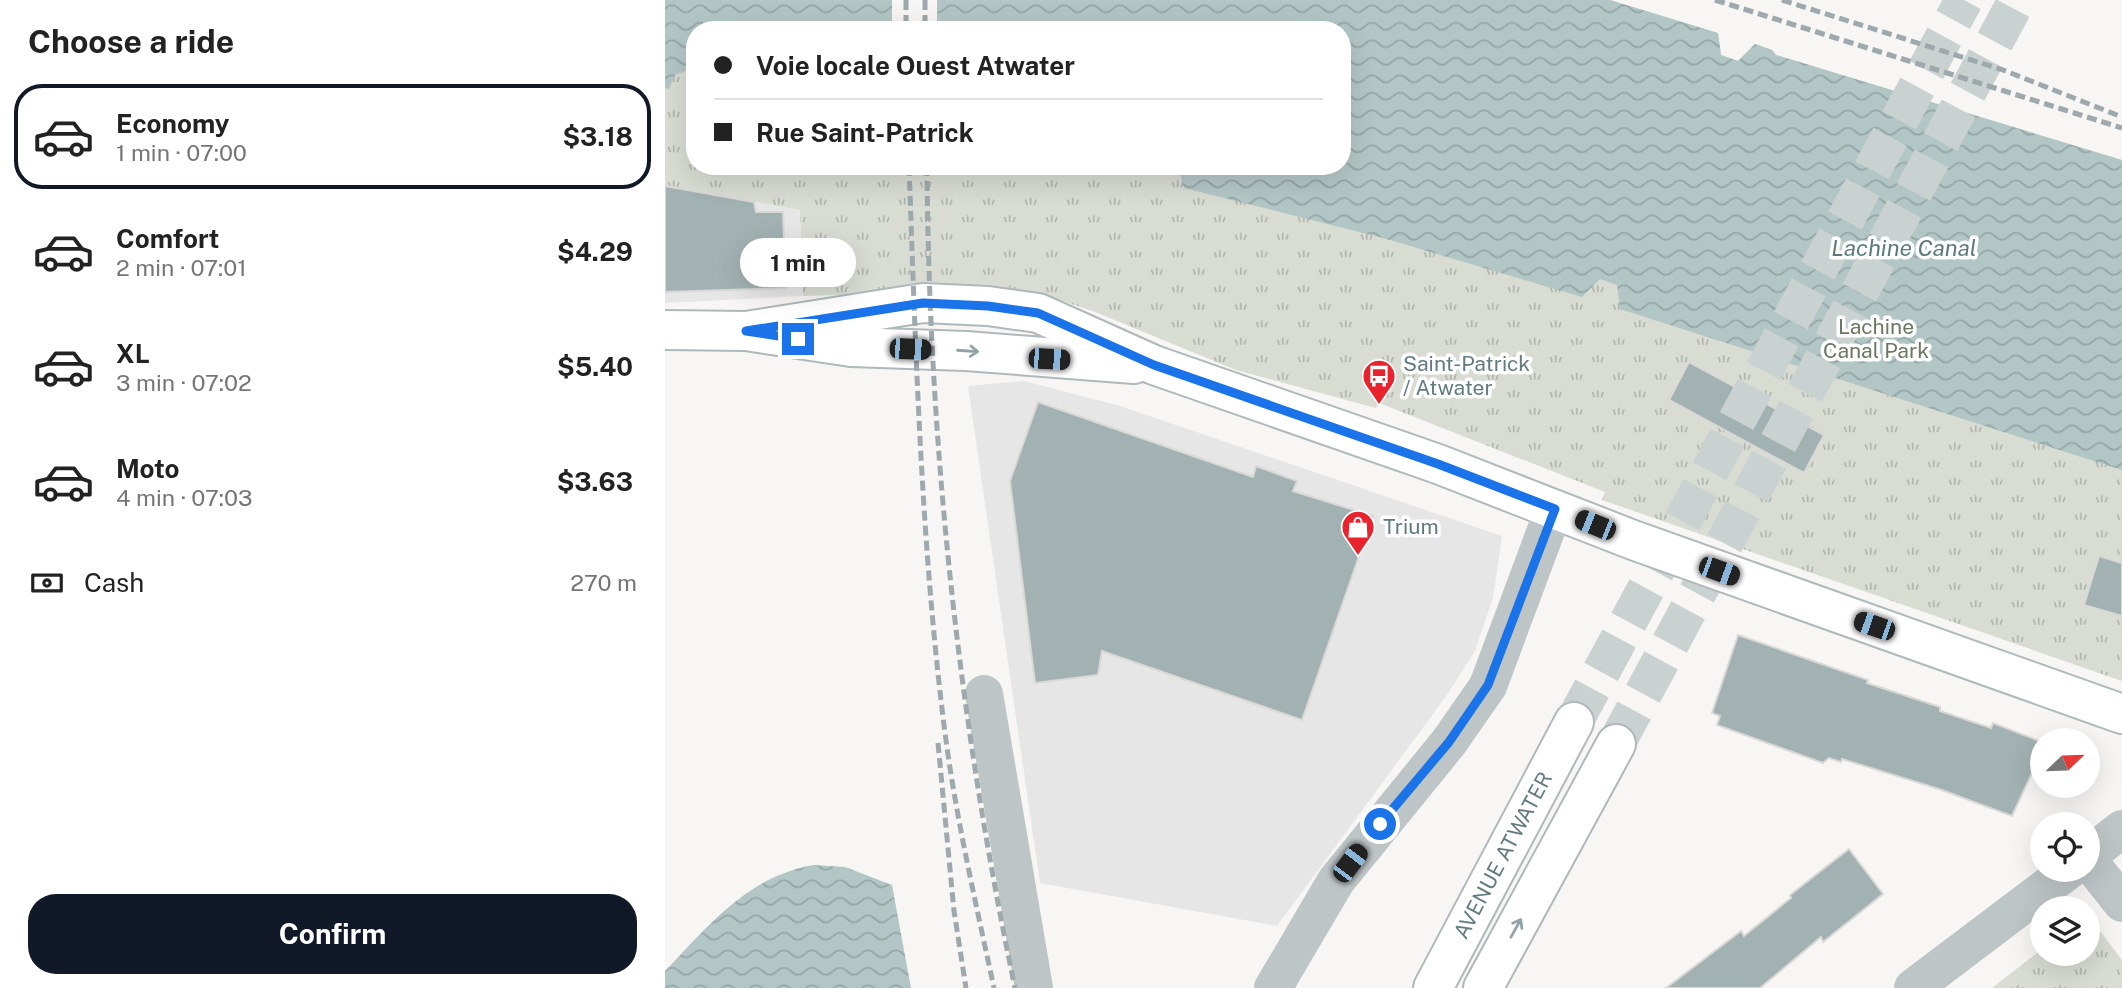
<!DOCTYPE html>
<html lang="en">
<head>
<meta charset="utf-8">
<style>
  :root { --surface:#fff; --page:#f2f2f2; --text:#222; --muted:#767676; --line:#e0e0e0; --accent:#111827 }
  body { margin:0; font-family:"Public Sans",sans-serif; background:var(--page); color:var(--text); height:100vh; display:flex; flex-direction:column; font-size:26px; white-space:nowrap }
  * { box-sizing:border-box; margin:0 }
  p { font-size:23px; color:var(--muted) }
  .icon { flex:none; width:38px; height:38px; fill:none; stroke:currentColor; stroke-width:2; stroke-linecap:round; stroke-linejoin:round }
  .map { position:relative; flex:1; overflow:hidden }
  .side { display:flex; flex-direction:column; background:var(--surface); width:665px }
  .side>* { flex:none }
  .guide { position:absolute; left:21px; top:21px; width:665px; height:154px; border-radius:28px; box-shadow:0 7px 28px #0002; display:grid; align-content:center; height:154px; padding:0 28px; background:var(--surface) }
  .needle { width:46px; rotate:67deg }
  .buttons { position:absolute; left:1365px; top:728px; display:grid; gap:14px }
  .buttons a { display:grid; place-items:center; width:70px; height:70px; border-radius:50%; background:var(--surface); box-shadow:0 7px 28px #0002; font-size:35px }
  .end { position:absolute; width:32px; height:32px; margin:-16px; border:9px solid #1a73e8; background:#fff; box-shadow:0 0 0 4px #fff }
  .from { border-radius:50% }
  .bubble { position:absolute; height:49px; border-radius:24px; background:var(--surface); box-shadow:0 7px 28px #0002; font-size:23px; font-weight:700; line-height:49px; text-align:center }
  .car { position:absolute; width:21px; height:42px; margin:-21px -10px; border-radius:9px; box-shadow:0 0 5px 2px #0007; background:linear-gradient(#222 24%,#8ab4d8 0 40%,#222 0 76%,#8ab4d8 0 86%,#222 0) }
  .guide b { display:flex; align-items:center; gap:24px; height:66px; font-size:26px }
  .guide b+b { border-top:2px solid var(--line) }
  .guide i { width:18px; height:18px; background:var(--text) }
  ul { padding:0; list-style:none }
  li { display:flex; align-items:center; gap:21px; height:105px; margin:0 14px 10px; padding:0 14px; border:4px solid transparent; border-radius:28px }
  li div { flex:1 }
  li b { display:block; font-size:26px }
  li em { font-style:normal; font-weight:700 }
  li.active { border-color:var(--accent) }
  li>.icon { width:63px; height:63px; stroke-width:1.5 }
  h2 { padding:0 28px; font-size:32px; line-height:84px }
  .pay { display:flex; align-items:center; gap:18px; height:77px; padding:0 28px; font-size:26px }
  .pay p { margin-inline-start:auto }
  .cta { display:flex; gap:14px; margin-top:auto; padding:14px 28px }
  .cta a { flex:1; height:80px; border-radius:28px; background:var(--accent); color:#fff; font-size:28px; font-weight:700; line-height:80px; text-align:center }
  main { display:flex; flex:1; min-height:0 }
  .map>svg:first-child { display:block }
  .built { fill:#e5e6e5 }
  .grass { fill:url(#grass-tufts); fill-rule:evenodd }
  .water { fill:url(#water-waves) }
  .pier { fill:#f7f6f4 }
  .building { fill:#a2b1b2; stroke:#d9d8d7; stroke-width:2 }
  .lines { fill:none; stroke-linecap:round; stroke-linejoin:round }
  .major-tunnel { stroke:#cad1d1; stroke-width:38; stroke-dasharray:38 19; stroke-linecap:butt }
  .major-casing { stroke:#afb8ba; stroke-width:42 }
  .minor { stroke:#bec5c7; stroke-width:38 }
  .major { stroke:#fff; stroke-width:38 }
  .rail { stroke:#9da9ac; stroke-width:5; stroke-dasharray:10 5; stroke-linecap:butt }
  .oneway { stroke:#90a3a6 }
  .route { stroke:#1a73e8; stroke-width:9 }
  .labels { text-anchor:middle; stroke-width:7; stroke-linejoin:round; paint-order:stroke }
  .park-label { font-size:21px; fill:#6b7860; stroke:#fff }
  .poi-label { font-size:21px; fill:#617b80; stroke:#fff; text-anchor:start }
  .street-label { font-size:21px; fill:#617b80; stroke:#fff }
  .water-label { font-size:23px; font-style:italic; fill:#5c7b7b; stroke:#fff }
</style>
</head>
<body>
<main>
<section class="side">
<h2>Choose a ride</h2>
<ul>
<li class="active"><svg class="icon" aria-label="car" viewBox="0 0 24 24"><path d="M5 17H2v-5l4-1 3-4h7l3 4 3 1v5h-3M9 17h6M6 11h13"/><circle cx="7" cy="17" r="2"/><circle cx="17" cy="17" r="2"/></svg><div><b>Economy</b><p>1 min · 07:00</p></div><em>$3.18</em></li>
<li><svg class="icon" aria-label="car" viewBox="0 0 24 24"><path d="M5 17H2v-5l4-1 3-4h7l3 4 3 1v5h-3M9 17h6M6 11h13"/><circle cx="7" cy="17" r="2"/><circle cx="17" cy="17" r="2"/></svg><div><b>Comfort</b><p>2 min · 07:01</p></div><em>$4.29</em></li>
<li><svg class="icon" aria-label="car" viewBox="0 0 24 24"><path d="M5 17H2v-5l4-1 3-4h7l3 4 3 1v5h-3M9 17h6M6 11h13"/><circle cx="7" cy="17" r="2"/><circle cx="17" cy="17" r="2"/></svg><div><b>XL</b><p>3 min · 07:02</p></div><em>$5.40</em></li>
<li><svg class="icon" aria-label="car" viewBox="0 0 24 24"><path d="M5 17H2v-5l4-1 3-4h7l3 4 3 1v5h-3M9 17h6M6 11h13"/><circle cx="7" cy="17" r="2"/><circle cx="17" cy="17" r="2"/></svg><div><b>Moto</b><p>4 min · 07:03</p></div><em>$3.63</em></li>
</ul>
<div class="pay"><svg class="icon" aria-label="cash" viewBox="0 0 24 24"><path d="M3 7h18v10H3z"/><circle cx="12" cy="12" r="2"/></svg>Cash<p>270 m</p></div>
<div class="cta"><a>Confirm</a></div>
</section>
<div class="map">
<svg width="1457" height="988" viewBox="0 0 1457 988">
  <defs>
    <pattern id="grass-tufts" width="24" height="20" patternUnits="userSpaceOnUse" patternTransform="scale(1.75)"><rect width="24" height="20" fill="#d9dcd3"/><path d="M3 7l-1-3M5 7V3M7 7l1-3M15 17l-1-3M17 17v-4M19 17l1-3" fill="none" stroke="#b3b7b0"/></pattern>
    <pattern id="water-waves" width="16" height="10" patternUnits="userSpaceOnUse" patternTransform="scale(1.75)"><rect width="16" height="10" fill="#b3c6c6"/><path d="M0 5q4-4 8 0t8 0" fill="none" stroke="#95a6a6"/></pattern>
  </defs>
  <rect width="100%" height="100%" fill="#f7f6f4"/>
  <!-- built -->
  <g class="built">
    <path d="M0 186 135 210 138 296 0 303Z"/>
    <path d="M359 381 455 406 837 536 828 598 810 651 782 695 612 926 375 883 303 386Z"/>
  </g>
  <!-- grass -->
  <g class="grass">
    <path d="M0 0H945L1053 33 1056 55 1073 61 1090 44 1107 50 1111 55 1457 160V681L937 500 940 492 714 403 711 408 571 370 430 312 392 299 353 291 138 296 135 210 0 186ZM30 30H677V166H30Z"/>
    <path d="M1423 920 1435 931 1457 960V988H1327L1377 949V954H1423Z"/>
  </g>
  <!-- water -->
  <g class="water">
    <path d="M0 0H945L1053 33 1056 55 1073 61 1090 44 1107 50 1111 55 1457 160V470L955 309 952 285 935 279 917 297 718 238 519 188 515 173 509 166H677V30H30V68L10 75 4 89 0 88Z"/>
    <path d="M149 865 180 867 227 885 246 988H0V971C44 925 83 876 149 865Z"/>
  </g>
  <!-- pier -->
  <rect class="pier" x="227" y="0" width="45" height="30"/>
  <!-- building -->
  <g class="building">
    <path d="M0 186 89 202 91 212H118L121 288 0 292Z"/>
    <path d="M1024 362 1159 435 1139 473 1004 400Z"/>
    <path d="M373 402 588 477 591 466 632 481 628 491 708 516 637 720 437 651 433 675 370 683 345 481Z"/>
    <path d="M1434 556 1457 563V616L1419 605Z"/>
    <path d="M1073 635 1203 680 1202 683 1275 707V711L1326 728 1328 723 1374 741 1367 758 1373 760 1347 816 1274 789 1177 759 1176 762 1164 758 1158 763 1052 725 1055 716 1047 713Z"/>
    <path d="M1184 849 1218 894 1158 942 1156 937 1095 988H1001L1076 931 1079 936 1126 898 1125 895Z"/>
  </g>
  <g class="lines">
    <!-- major-tunnel -->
    <g class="major-tunnel">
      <path d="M909 722 1299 0"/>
      <path d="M951 744 1352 0"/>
    </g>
    <defs>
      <g id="major">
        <path d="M0 330 81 331 186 347 301 351 469 364"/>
        <path d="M81 331 258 303 323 306 373 313 489 365 773 464 968 540 1457 714"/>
        <path id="s1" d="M768 988 909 722"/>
        <path d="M818 988 951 744"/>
      </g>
    </defs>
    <!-- major casing -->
    <use href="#major" class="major-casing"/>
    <!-- minor -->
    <g class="minor">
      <path d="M319 694 369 988"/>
      <path d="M1423 856 1457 829"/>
      <path d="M1423 860 1457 903"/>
      <path d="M608 988 671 881 784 742 823 686 889 509"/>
      <path d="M1248 988 1404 870"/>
    </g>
    <!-- major -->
    <use href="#major" class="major"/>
    <!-- rail -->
    <g class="rail">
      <path d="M241 0V30"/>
      <path d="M260 0V30"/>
      <path d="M1050 0 1457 128"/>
      <path d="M1117 0 1338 70 1457 117"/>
      <path d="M244 166C251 355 256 545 280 733 291 818 311 904 329 988"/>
      <path d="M262 166C264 442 293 718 350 988"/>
      <path d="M273 743 289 911 301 988"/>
    </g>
  </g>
  <!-- one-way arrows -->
  <defs><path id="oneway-shaft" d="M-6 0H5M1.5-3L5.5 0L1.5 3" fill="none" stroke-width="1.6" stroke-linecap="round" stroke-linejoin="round" transform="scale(1.75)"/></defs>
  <g class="oneway">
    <use href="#oneway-shaft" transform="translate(303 351) rotate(4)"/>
    <use href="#oneway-shaft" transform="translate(851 928) rotate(-61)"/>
  </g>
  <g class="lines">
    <!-- route -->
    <path class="route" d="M133 339 81 331 258 303 323 306 373 313 489 365 773 464 890 509 823 685 784 742 715 824"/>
  </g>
  <!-- icons -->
  <defs>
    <symbol id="bus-pin" viewBox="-11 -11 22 30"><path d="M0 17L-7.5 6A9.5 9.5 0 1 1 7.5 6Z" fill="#e8232d" stroke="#fff"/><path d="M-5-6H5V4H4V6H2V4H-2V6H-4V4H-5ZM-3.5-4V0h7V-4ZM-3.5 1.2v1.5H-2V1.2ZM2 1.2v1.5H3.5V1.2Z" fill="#fff"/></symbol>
    <symbol id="shop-pin" viewBox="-11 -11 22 30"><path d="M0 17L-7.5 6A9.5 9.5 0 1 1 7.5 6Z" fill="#e8232d" stroke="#fff"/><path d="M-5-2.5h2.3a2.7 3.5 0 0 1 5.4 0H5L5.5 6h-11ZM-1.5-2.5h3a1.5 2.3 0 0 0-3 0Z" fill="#fff"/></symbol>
  </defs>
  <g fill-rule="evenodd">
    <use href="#bus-pin" x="695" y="357" width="38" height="52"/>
    <use href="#shop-pin" x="674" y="508" width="38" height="52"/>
  </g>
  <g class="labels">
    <!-- park labels -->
    <g class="park-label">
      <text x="1211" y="334">Lachine<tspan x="1211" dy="24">Canal Park</tspan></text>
    </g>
    <!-- poi labels -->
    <g class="poi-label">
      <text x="738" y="371">Saint-Patrick<tspan x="738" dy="24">/ Atwater</tspan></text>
      <text x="718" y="534">Trium</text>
    </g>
    <!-- street labels -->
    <g class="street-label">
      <text dy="7" stroke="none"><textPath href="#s1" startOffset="150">AVENUE ATWATER</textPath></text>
    </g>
    <!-- water labels -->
    <g class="water-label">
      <text x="1239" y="256">Lachine Canal</text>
    </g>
  </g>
</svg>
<div class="buttons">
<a><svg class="needle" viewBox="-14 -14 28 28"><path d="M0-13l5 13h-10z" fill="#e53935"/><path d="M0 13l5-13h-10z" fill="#767676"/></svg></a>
<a><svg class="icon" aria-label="locate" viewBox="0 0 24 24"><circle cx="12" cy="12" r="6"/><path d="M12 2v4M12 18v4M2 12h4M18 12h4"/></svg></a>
<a><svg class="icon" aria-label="layers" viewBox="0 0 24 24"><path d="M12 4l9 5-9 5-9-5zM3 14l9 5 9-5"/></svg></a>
</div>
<i class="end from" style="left:715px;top:824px"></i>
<i class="end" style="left:133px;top:339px"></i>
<div class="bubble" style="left:75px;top:238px;width:116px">1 min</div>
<i class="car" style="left:245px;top:349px;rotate:92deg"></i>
<i class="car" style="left:384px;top:359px;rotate:93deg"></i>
<i class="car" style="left:930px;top:525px;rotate:292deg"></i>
<i class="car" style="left:1054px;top:571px;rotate:110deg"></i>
<i class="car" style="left:1209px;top:626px;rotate:289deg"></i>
<i class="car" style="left:685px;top:863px;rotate:37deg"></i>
<div class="guide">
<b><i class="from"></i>Voie locale Ouest Atwater</b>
<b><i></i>Rue Saint-Patrick</b>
</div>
</div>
</main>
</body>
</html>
